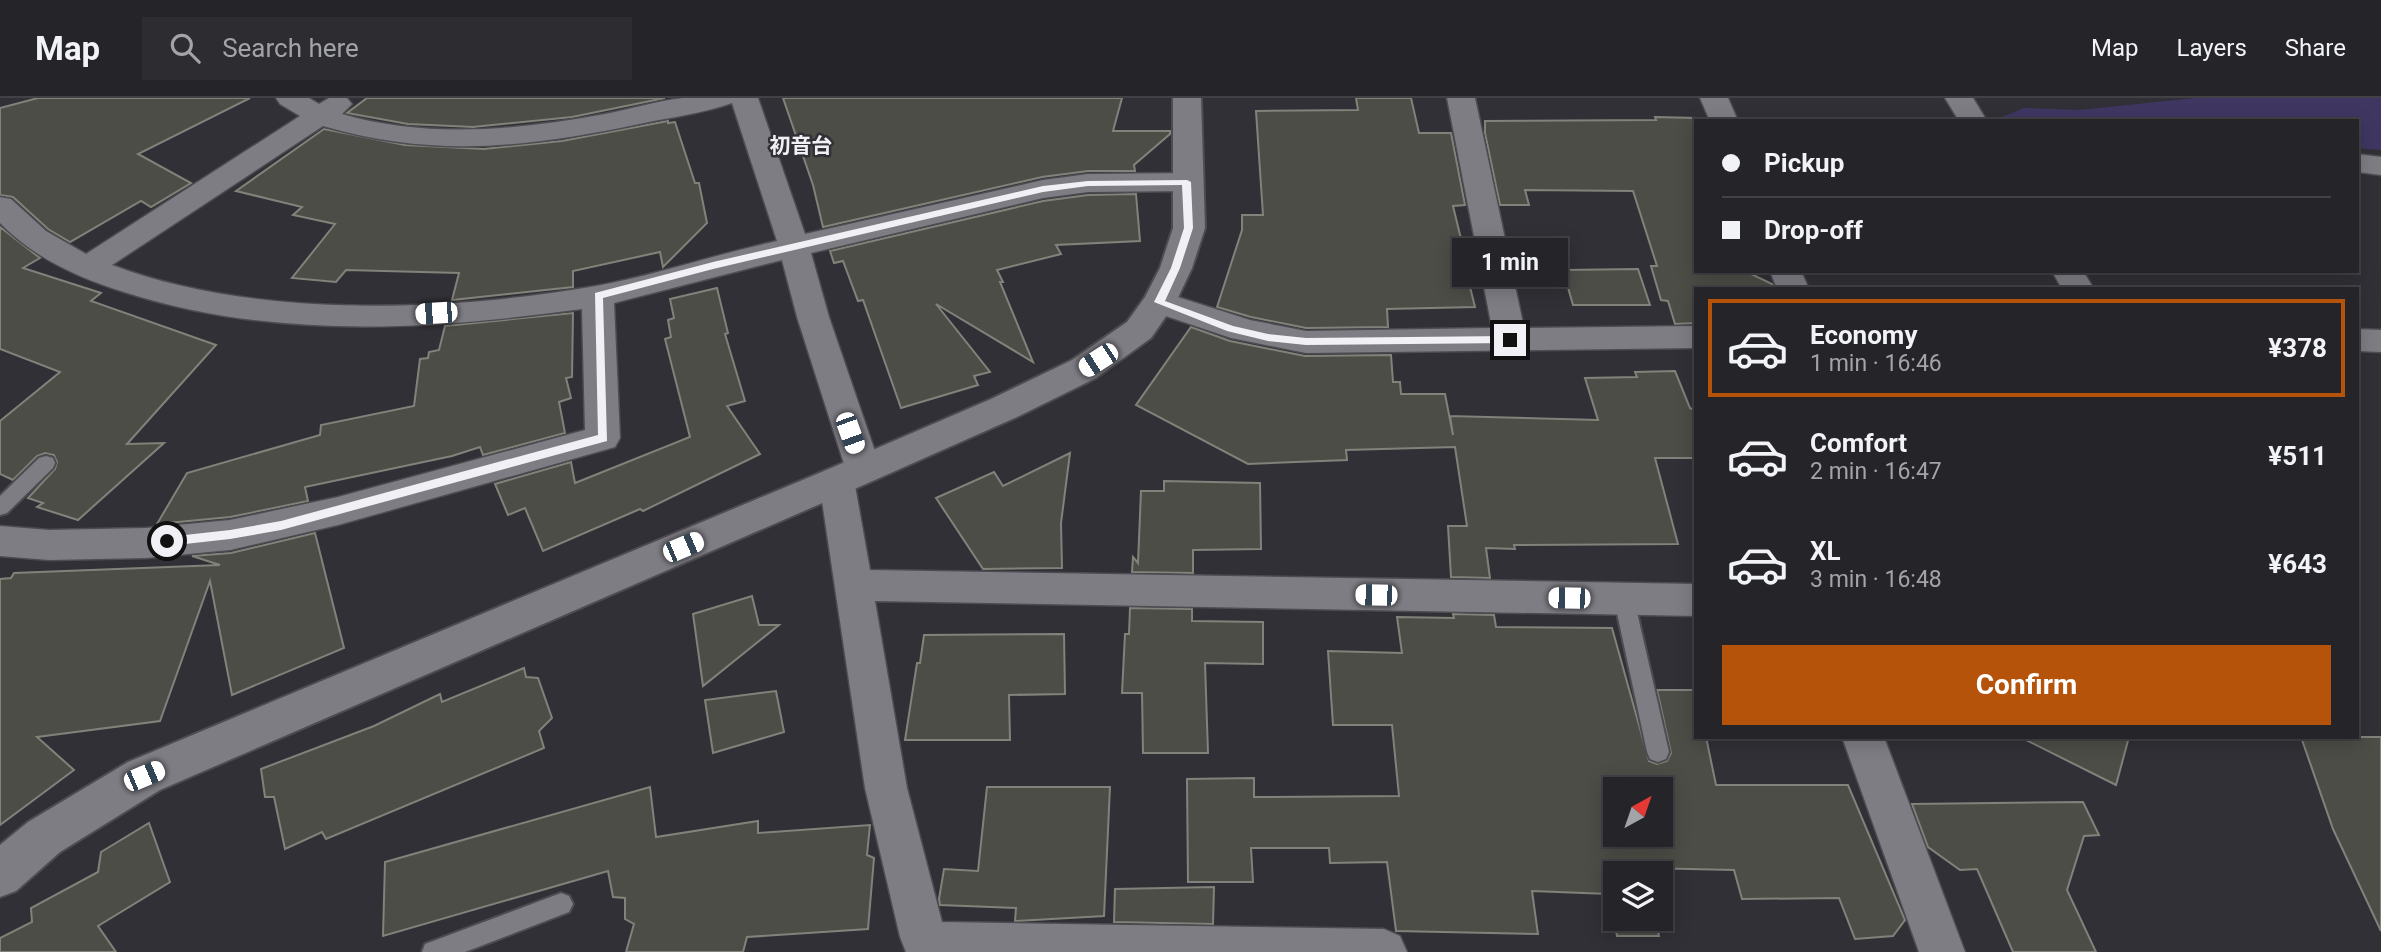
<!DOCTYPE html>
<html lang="en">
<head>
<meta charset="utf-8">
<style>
  :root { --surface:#252428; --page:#2d2c30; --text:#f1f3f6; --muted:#a3a4a8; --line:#424145; --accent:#b45309 }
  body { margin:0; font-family:Roboto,"Noto Sans JP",sans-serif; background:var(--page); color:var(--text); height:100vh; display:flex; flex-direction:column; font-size:26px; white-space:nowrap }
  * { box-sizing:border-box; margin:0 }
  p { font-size:23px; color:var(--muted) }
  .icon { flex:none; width:38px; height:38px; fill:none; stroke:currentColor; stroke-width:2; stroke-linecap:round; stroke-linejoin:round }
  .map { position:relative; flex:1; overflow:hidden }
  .side { position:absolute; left:1694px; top:189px; width:665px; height:452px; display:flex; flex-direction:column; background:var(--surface); border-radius:0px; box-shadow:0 4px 18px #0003,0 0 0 2px var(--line) }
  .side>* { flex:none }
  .hud { position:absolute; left:1694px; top:21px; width:665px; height:154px; border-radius:0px; box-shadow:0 4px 18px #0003,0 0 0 2px var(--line); display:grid; align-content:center; height:154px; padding:0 28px; background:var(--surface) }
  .needle { width:46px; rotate:40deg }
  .tools { position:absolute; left:1603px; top:679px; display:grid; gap:14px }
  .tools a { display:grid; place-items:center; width:70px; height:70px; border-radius:0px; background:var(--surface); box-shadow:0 4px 18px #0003,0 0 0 2px var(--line); font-size:35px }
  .end { position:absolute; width:32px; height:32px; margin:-16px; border:9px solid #f1f1f5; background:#111; box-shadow:0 0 0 4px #111 }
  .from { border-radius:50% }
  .bubble { position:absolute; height:49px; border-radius:0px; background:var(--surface); box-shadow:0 4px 18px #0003,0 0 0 2px var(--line); font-size:23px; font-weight:700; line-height:49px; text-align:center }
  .car { position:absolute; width:21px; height:42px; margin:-21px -10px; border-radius:9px; box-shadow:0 0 5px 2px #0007; background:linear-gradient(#fff 24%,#345 0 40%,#fff 0 76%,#345 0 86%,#fff 0) }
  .hud b { display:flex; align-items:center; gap:24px; height:66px; font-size:26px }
  .hud b+b { border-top:2px solid var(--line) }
  .hud i { width:18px; height:18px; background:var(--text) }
  ul { padding:12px 0 0; list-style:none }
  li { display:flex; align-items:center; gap:21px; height:98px; margin:0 14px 10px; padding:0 14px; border:4px solid transparent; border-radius:0px }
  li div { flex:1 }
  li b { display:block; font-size:26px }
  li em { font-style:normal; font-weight:700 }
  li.on { border-color:var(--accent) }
  li>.icon { width:63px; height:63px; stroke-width:1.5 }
  .primary-button { display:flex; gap:14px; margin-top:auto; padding:14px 28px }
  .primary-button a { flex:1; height:80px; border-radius:0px; background:var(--accent); color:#fff; font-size:28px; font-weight:700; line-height:80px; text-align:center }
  header { display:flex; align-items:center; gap:42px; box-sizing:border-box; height:98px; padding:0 35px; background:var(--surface); border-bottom:2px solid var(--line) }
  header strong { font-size:33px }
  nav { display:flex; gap:38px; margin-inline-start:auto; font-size:24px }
  .search { width:490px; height:63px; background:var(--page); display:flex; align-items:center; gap:18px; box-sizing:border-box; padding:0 24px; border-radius:0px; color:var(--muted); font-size:26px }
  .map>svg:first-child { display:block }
  .green { fill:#3f3662 }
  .building { fill:#4d4d47; stroke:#82827b; stroke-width:2; fill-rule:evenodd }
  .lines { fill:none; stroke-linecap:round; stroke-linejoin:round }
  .service-casing { stroke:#4d4c51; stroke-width:4 }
  .minor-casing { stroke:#4d4c51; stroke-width:3 }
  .tertiary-casing { stroke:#4d4c51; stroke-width:4 }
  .service { fill:#7e7d84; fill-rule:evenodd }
  .minor { fill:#7e7d84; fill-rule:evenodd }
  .tertiary { fill:#7e7d84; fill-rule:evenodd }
  .route { fill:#f1f1f5 }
  .labels { text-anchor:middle; stroke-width:5; stroke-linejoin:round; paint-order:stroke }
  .far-quarter-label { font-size:21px; font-weight:bold; fill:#f1f1f5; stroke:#313036 }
</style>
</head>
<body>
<header>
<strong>Map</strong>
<div class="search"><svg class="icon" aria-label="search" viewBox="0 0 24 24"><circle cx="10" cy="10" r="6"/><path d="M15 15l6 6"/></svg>Search here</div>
<nav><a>Map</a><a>Layers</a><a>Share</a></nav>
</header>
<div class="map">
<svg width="2381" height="854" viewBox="0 0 2381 854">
  <rect width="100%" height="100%" fill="#313036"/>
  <!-- green -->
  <path class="green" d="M2195 0H2381V52L2357 50V23L1997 21 2024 10 2079 12Z"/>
  <!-- building -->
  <g class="building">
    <path d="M38 0H250L138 56 191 85 151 109 141 103 70 144 48 131 13 99 0 97V10Z"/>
    <path d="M367 0H665L572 19 473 29 408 26 347 15Z"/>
    <path d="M783 0H1122L1113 33H1170V36L1134 67 1135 73H1088L1042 79 823 129 813 87Z"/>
    <path d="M1356 0H1411L1419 35H1451L1465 107 1453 108 1462 145H1459L1475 209 1387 211 1388 229 1306 230 1251 219 1217 209 1242 132V117H1263L1256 13 1358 12Z"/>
    <path d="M1655 19 1696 20V173H1745L1772 186 1774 191H1696V225L1675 226 1668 203 1661 202 1651 168H1657L1633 93 1525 92 1529 107H1500L1485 35V23L1656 22Z"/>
    <path d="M668 23V25L675 24 695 85H699L707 125 663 169 660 154 573 173V189L452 202 459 175 346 172 336 184 292 180 335 126 293 117 302 109 236 93 324 31 405 47 484 51 562 43Z"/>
    <path d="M1136 96 1140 143 1056 147 1061 156 997 172 1003 184H1000L1033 264 936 206 990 274 974 278 978 287 901 310 863 202 858 203 843 163 834 165 830 153 1043 103 1088 97Z"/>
    <path d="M0 129 40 160 23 170 101 195 91 203 216 247 127 346 164 345 78 422 37 409 43 405 28 400 55 371 57 364 54 357 45 355 37 358 13 382 0 376V323L60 274 0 251Z"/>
    <path d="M1638 171 1650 207H1573L1563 172Z"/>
    <path d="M717 190 728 235 725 236 745 303 727 308 760 356 643 413 640 411 543 453 525 410 508 417 495 386 571 364 575 385 690 339 665 241 671 239 668 222 674 220 670 201Z"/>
    <path d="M573 215 572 279 566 280 571 300 559 304 565 335 483 357 480 349 452 358 305 389 308 403 230 419 157 426 187 375 320 337 321 327 414 308 420 261 428 260 429 254 439 252 445 228Z"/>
    <path d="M1191 229 1230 243 1305 258 1391 257 1393 284H1400L1401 296H1445L1453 337 1450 318 1598 322 1585 280 1637 279 1635 274 1675 273 1690 310 1696 313V360H1655L1678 446 1514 447 1515 451 1486 450 1490 480 1451 479 1448 428H1467L1455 349 1346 352 1347 362 1248 366 1136 307Z"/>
    <path d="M1070 355 1061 425 1062 470 983 471 936 400 994 374 1003 388Z"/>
    <path d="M1164 383 1260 385 1261 451 1193 452V475L1132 474 1133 459 1138 465 1141 393H1164Z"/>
    <path d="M315 435 344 550 232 597 210 483 160 623 37 639 74 672 0 727V481L11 480 14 475 220 467 192 458 231 455Z"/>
    <path d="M752 498 759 527H779L703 588 693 516Z"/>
    <path d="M1130 510 1192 511V523L1263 524V566L1205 565 1208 655H1143L1142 595H1122L1125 536H1129Z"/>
    <path d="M1453 516 1494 517 1496 529 1612 530 1649 663 1657 666 1667 663 1671 655 1657 592H1696V639H1706L1716 687H1848L1905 822 1893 838 1855 841 1839 800 1742 801 1734 772 1644 770 1645 775H1615V821H1655L1659 838H1617L1609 796 1532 793 1538 836 1396 833 1387 764 1330 765 1329 750H1251L1253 784H1188L1187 681 1254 680V699L1399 698 1392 627H1333L1328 553 1402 555 1397 519 1454 520ZM1615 691H1661V737H1615Z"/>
    <path d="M1064 536 1065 596 1009 597 1010 642H905L917 565H920L924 537Z"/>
    <path d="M524 570 526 579 538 580 552 620 539 633 544 650 326 741 322 734 285 751 274 699H265L261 671 374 628 440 596 442 604Z"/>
    <path d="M776 593 784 634 713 655 705 602Z"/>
    <path d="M2020 639H2129L2116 687Z"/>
    <path d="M2301 639H2381V833L2333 731Z"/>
    <path d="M650 689 656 739 758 723V735L870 727 867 757 874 760 868 831 747 839 743 854H626L634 826 625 821V800L613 799 608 773 383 838 385 764Z"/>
    <path d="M987 689H1110L1104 818 1015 823 1016 810 940 807 939 801 944 771 978 773Z"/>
    <path d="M2083 704 2099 737 2084 738 2067 792 2096 854H2013L1977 771 1960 772 1928 749 1912 706Z"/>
    <path d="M149 725 170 784 98 828 116 854H0V840L32 824 31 810 98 774 101 754Z"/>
    <path d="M1214 789 1213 826 1114 824 1115 791Z"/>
  </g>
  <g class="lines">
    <defs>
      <g id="service">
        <path d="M46 358 53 360 55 365 53 370 7 415 0 417V398L39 360Z"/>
        <path d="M1624 493 1631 495 1634 501 1669 654 1666 661 1658 664 1650 661 1647 654 1614 501 1617 495Z"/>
        <path d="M561 795 569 798 573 806 569 814 465 854H422L425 846Z"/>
      </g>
      <g id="minor">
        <path d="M276 0H309L319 6 329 0H347L352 6 342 16C429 41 517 32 605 16 631 11 657 3 683 0 707 0 733 0 758 0L805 136 1043 82 1088 76 1187 75 1197 78 1202 84 1197 90 1187 93 1088 94 1043 100 811 155 829 219 881 371 876 381 863 385 854 382 870 472 1696 486V518L875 503 907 690 942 824 1384 831 1400 838 1407 854H906L900 839 865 690 819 383 824 373 837 369 846 372 797 219 782 162 614 205 620 340 615 349 338 427 230 452 146 460 49 462 0 458V428L49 432 146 430 230 422 338 399 585 332 582 211C430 232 273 242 124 194 79 180 34 160 0 125V99L11 101 46 133 86 156 300 18 280 6ZM732 5 777 143C716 156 657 177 596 188 447 214 255 221 112 167L323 28C436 61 531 49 644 25 673 19 704 15 732 5Z"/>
        <path d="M1447 0H1475L1524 230 1696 228V250L1306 255 1231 240 1148 212 1143 204 1148 196 1159 193 1250 222 1306 233 1492 230Z"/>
        <path d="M1700 0H1728L1738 23H1710Z"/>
        <path d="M1945 0H1973L1987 23H1959Z"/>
        <path d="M2357 56 2381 59V77L2357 74Z"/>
        <path d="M1770 173H1801L1809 191H1777Z"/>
        <path d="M2052 173H2083L2094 191H2062Z"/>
        <path d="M2357 231 2381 232V254L2357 253Z"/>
        <path d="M1842 639H1884L1965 854H1919Z"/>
      </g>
      <path id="tertiary" d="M1173 0H1201L1205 130 1192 170 1176 204 1151 240 1096 280 1017 319 850 393 160 692 60 754 16 793 0 799V747L28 724 128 664 824 373 991 301 1072 262 1127 224 1145 199 1160 170 1173 130Z"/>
    </defs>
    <!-- service casing -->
    <use href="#service" class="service-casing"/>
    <!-- minor casing -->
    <use href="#minor" class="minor-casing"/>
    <!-- tertiary casing -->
    <use href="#tertiary" class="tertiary-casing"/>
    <!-- service -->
    <use href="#service" class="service"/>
    <!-- minor -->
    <use href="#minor" class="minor"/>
    <!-- tertiary -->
    <use href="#tertiary" class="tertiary"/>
  </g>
  <!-- route -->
  <path class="route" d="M1187 82 1191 84 1193 130 1180 170 1165 203 1233 228 1268 236 1306 240 1510 238 1515 242 1510 245 1306 247 1268 243 1227 233 1154 204 1171 170 1184 130 1182 87 1088 88 1043 94 713 171 603 200 607 343 281 432 230 441 167 448 161 443 167 439 230 432 281 423 598 337 595 195 713 164 1043 88 1088 83Z"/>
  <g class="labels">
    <!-- far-quarter labels -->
    <g class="far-quarter-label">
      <text x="801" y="55">初音台</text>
    </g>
  </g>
</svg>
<div class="tools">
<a><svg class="needle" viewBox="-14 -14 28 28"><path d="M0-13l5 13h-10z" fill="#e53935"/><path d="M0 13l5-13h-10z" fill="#a3a4a8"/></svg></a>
<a><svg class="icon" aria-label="layers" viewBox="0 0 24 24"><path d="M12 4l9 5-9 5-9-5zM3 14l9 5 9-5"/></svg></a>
</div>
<i class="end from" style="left:167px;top:443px"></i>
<i class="end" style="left:1510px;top:242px"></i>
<div class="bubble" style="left:1452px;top:140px;width:116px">1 min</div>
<i class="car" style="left:436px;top:215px;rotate:266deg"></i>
<i class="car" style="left:1098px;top:262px;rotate:237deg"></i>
<i class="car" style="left:850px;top:335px;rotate:160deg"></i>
<i class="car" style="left:683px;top:449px;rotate:67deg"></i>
<i class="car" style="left:1376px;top:497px;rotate:271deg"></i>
<i class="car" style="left:1569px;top:500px;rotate:271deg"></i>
<i class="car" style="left:144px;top:678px;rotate:67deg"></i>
<div class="hud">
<b><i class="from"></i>Pickup</b>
<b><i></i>Drop-off</b>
</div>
<section class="side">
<ul>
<li class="on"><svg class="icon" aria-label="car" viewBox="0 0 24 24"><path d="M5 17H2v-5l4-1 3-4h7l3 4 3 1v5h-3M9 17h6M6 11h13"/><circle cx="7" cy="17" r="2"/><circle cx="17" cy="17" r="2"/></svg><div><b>Economy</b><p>1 min · 16:46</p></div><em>¥378</em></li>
<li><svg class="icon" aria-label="car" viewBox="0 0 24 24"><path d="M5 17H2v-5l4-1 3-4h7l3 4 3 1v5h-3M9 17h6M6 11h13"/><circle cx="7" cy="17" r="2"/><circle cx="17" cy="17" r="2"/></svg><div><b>Comfort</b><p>2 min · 16:47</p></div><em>¥511</em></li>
<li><svg class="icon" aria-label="car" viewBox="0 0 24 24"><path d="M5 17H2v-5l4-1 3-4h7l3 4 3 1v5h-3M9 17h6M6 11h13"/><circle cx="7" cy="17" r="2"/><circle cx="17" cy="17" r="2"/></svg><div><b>XL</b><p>3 min · 16:48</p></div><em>¥643</em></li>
</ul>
<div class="primary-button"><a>Confirm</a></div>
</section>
</div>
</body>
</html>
